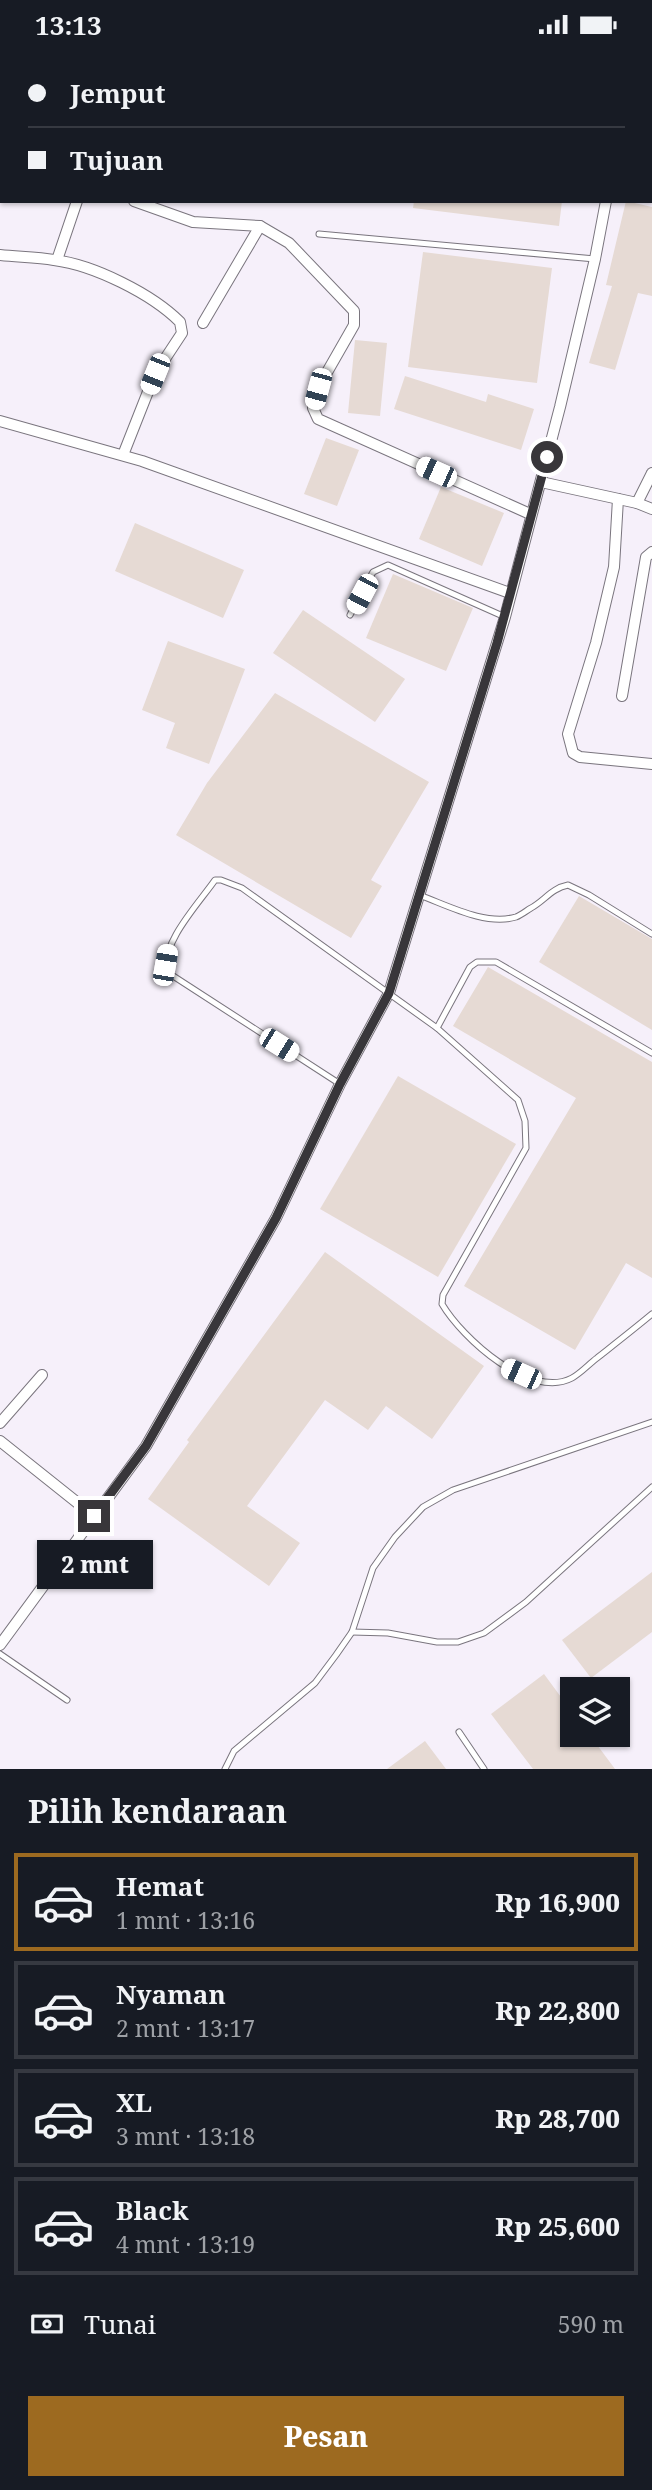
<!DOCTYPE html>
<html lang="id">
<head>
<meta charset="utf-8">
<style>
  :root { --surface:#171b24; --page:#20242c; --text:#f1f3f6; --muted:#9ea1a6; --line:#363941; --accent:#9d6a20 }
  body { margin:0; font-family:"Noto Serif",serif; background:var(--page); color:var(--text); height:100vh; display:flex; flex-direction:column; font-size:26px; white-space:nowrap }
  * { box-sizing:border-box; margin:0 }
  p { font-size:23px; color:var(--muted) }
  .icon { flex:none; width:38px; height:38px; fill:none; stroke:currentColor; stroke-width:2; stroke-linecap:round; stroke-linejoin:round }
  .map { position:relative; height:1720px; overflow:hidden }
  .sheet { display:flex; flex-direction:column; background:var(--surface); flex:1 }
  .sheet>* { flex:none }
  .banner { position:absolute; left:0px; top:0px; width:653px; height:154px; box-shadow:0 2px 5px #0004; display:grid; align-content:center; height:154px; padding:0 28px; background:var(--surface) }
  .controls { position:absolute; left:560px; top:1628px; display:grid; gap:14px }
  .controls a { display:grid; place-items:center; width:70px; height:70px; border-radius:0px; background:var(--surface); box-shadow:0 2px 5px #0004; font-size:35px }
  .end { position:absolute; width:32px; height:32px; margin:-16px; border:9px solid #38363a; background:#fff; box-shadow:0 0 0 4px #fff }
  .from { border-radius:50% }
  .bubble { position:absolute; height:49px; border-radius:0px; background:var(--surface); box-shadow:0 2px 5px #0004; font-size:23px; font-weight:800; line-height:49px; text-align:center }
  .car { position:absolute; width:21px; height:42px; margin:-21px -10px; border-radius:9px; box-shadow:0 0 5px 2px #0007; background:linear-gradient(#fff 24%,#345 0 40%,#fff 0 76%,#345 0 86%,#fff 0) }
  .banner b { display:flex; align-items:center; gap:24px; height:66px; font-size:26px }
  .banner b+b { border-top:2px solid var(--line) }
  .banner i { width:18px; height:18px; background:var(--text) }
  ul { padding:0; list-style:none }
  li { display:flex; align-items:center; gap:21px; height:98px; margin:0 14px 10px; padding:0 14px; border:4px solid var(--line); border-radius:0px }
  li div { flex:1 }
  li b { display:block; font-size:26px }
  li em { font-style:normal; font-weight:800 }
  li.on { border-color:var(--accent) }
  li>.icon { width:63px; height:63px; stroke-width:1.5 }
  h2 { padding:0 28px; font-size:32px; line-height:84px }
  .pay { display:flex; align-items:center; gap:18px; height:77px; padding:0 28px; font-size:26px }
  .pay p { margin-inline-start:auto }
  .button { display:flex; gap:14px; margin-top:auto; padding:14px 28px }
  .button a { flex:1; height:80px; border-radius:0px; background:var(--accent); color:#fff; font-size:28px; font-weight:800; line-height:80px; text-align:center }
  .status { display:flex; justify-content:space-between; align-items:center; height:49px; padding:0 35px; background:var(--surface); direction:ltr }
  .status svg { height:19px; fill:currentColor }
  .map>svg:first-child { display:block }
  .building { fill:#e6dad4 }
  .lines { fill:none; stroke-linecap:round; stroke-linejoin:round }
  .lane-casing { stroke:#7a757e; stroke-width:7 }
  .street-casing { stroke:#7a757e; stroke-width:12 }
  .lane { stroke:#fff; stroke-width:5 }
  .street { stroke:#fff; stroke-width:10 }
  .route { stroke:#38363a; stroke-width:9 }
</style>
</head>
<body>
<div class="status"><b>13:13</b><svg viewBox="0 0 49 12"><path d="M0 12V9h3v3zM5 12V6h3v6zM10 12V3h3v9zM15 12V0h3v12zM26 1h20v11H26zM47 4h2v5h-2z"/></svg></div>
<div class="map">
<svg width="652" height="1720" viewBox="0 0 652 1720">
  <rect width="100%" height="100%" fill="#f6f0fa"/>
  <!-- building -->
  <g class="building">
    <path d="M414 152H562L559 177 413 159Z"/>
    <path d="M626 152 652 158V247L638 244 615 321 589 314 612 237 606 236Z"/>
    <path d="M423 203 552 219 537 334 408 318Z"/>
    <path d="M355 291 387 294 380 367 348 364Z"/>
    <path d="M405 327 486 353 488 345 534 360 521 401 394 360Z"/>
    <path d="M326 389 359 401 337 457 304 445Z"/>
    <path d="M441 438 504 464 482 517 419 490Z"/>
    <path d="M135 474 244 521 223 569 115 522Z"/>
    <path d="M393 525 473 559 446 622 366 589Z"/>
    <path d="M303 561 405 630 375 673 273 604Z"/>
    <path d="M168 592 245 620 209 715 166 699 175 674 142 661Z"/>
    <path d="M275 644 429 733 371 831 382 837 351 889 176 786 207 734Z"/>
    <path d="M579 847 652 890V981L539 913Z"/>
    <path d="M488 918 652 1013V1229L626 1214 575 1301 464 1237 576 1049 453 977Z"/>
    <path d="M398 1027 516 1095 438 1228 320 1160Z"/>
    <path d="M325 1203 484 1317 432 1390 386 1357 368 1381 325 1351 247 1457 300 1494 269 1537 148 1450 189 1393 187 1391Z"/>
    <path d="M652 1523V1583L591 1629 562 1591Z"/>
    <path d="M544 1625 572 1663V1685H589L615 1720H533L491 1665Z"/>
    <path d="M425 1692 446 1720H387Z"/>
  </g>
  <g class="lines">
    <defs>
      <g id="lane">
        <path d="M319 185 595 210"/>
        <path d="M350 566 373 523 388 516 505 568"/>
        <path d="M419 846C447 856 485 877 516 868 521 866 526 862 531 859 544 852 552 839 568 836L589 846 652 885"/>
        <path d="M437 979 470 918 477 913H496L652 1004"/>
        <path d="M340 1035 167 923C160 895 199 854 215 831H221L242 839 437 979 518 1051 525 1072 526 1099 443 1246 442 1255C462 1289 530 1351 572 1329 581 1324 589 1315 597 1309 616 1294 634 1280 652 1265"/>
        <path d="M352 1583 388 1584 437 1593H458L484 1584 526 1553 652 1438"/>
        <path d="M0 1605 67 1651"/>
        <path d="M459 1683 484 1720"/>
        <path d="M225 1720 234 1702 315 1634 336 1606 352 1583 373 1519 395 1488 423 1458 453 1441 652 1373"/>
      </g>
      <g id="street">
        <path d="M80 2V0"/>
        <path d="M651 10H652"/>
        <path d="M651 89 652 87"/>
        <path d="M134 152 193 173 260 177 289 194 354 262V276L318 339 313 359 318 370 530 465"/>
        <path d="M0 206C18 208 37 208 54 211 94 216 152 245 180 273L182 284 155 325 123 406"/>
        <path d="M57 211 77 152"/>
        <path d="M203 274 260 177"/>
        <path d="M0 372 142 412 510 544"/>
        <path d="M541 433 637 454 652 460"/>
        <path d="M618 450 614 518 596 594 568 685 573 704 580 708 652 715"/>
        <path d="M637 454 652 424"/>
        <path d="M622 647 646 508 652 503"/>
        <path d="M0 1374 42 1326"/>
        <path d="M0 1392 94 1467"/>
        <path d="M0 1596 146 1397 276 1169 340 1035 389 944 505 568 560 358 595 210 606 152"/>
      </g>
    </defs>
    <!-- lane casing -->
    <use href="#lane" class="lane-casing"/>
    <!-- street casing -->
    <use href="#street" class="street-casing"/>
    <!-- lane -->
    <use href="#lane" class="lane"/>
    <!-- street -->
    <use href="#street" class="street"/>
  </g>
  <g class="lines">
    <!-- route -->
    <path class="route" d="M94 1467 146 1397 276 1169 340 1035 389 944 497 594 547 408"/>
  </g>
</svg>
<div class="controls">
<a><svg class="icon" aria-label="layers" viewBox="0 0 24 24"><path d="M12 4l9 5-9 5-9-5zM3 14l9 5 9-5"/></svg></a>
</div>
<i class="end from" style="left:547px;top:408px"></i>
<i class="end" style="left:94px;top:1467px"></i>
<div class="bubble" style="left:37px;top:1491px;width:116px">2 mnt</div>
<i class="car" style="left:155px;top:325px;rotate:202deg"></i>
<i class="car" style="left:318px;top:340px;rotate:195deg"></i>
<i class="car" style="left:436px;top:423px;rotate:294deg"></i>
<i class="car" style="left:362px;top:545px;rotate:208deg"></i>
<i class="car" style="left:165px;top:916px;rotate:10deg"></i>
<i class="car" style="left:279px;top:996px;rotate:122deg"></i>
<i class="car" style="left:521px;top:1325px;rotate:294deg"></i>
<div class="banner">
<b><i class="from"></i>Jemput</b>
<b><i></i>Tujuan</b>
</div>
</div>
<section class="sheet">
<h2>Pilih kendaraan</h2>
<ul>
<li class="on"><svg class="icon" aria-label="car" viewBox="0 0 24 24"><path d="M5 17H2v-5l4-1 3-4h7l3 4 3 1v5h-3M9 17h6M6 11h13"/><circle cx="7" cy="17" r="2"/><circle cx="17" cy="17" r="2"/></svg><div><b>Hemat</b><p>1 mnt · 13:16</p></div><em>Rp 16,900</em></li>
<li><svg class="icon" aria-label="car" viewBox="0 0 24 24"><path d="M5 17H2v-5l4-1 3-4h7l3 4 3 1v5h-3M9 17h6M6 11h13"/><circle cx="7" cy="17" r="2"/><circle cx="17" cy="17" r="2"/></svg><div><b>Nyaman</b><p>2 mnt · 13:17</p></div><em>Rp 22,800</em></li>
<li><svg class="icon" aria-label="car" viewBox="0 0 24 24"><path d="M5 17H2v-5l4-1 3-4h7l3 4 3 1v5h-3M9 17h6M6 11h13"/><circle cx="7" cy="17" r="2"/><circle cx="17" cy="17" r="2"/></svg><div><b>XL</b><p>3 mnt · 13:18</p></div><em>Rp 28,700</em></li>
<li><svg class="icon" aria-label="car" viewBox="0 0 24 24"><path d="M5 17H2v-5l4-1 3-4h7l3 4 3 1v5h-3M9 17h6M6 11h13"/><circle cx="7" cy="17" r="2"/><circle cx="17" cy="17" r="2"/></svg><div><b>Black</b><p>4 mnt · 13:19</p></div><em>Rp 25,600</em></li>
</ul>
<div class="pay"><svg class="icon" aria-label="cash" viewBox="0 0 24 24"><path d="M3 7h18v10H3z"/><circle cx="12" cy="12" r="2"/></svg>Tunai<p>590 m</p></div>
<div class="button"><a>Pesan</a></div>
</section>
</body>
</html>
